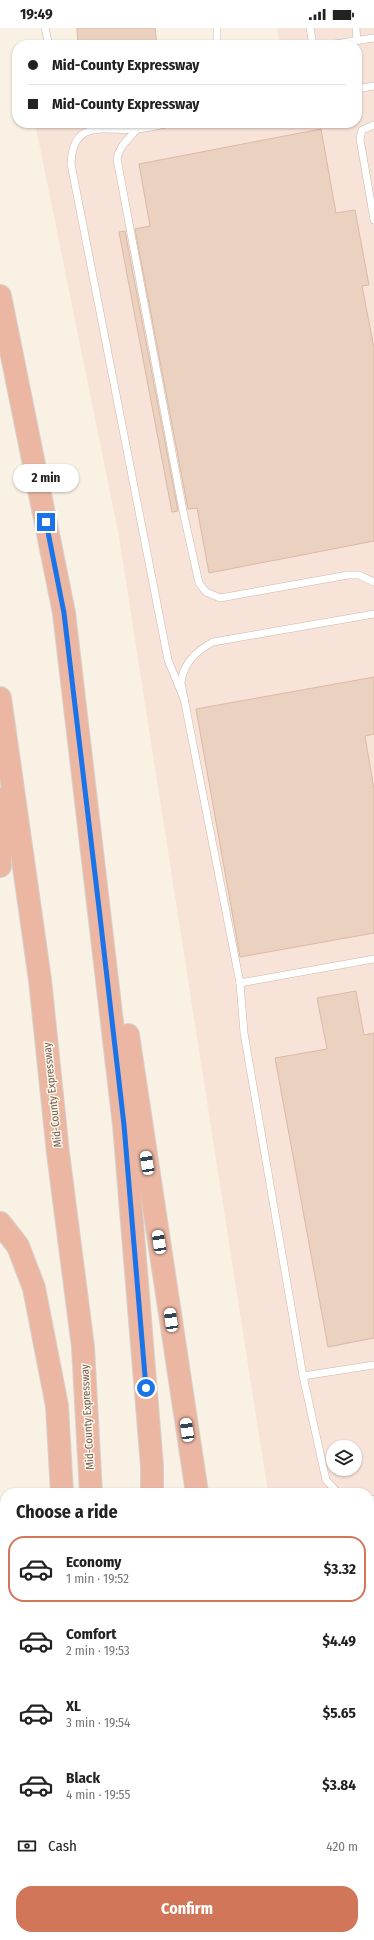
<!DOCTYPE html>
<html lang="en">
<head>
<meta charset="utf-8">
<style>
  :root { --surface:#fff; --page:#f2f2f2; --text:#222; --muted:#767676; --line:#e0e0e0; --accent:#d2765a }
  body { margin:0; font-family:"Fira Sans Condensed",sans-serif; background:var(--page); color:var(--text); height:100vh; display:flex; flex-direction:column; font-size:15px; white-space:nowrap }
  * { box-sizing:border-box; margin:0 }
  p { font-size:13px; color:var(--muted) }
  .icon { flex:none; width:22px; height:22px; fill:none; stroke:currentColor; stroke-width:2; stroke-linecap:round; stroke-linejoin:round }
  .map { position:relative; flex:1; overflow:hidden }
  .drawer { position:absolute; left:0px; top:1460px; width:374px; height:452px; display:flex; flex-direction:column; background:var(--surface); border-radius:16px 16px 0 0; box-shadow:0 1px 3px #0004 }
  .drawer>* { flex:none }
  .guide { position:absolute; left:12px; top:12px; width:350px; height:88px; border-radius:16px; box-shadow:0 1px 3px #0004; display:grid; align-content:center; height:88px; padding:0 16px; background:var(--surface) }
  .fabs { position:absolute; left:326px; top:1412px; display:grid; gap:8px }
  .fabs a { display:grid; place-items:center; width:36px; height:36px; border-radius:50%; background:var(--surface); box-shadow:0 1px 3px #0004; font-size:20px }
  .end { position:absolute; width:18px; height:18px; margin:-9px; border:5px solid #1a73e8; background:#fff; box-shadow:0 0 0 2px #fff }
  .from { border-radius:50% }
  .bubble { position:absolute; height:28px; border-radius:14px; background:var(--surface); box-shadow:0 1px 3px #0004; font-size:13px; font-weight:700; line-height:28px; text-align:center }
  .car { position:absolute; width:12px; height:24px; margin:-12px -6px; border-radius:5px; box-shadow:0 0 3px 1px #0007; background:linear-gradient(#fff 24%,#345 0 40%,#fff 0 76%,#345 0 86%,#fff 0) }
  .guide b { display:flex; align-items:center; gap:14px; height:38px; font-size:15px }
  .guide b+b { border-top:1px solid var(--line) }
  .guide i { width:10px; height:10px; background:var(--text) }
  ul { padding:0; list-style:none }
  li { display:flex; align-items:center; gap:12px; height:66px; margin:0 8px 6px; padding:0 8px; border:2px solid transparent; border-radius:16px }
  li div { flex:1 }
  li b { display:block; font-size:15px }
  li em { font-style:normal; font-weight:700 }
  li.selected { border-color:var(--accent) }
  li>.icon { width:36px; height:36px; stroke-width:1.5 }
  h2 { padding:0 16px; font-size:18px; line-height:48px }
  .pay { display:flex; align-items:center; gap:10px; height:44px; padding:0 16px; font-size:15px }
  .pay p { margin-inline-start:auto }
  .button { display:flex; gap:8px; margin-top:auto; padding:8px 16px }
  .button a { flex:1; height:46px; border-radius:16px; background:var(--accent); color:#fff; font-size:16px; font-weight:700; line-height:46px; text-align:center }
  .status { display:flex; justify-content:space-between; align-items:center; height:28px; padding:0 20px; background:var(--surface); direction:ltr }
  .status svg { height:11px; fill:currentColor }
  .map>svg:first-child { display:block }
  .commercial { fill:#f8e3d9; fill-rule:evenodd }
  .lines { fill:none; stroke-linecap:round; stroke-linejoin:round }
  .stream { stroke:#a3c8d0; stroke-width:4 }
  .building { fill:#ead1c0; stroke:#dbb9a2 }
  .lane-casing { stroke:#c8b9ac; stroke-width:8 }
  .primary-casing { stroke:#d6d1cd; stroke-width:22 }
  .highway-casing { stroke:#d6d1cd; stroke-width:24 }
  .path { stroke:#cfb5a3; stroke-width:2.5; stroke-dasharray:1 3; stroke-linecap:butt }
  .lane { stroke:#fff; stroke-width:7 }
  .primary { stroke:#efd4a5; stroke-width:21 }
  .highway { stroke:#ebb7a3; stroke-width:22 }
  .route { stroke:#1a73e8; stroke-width:5 }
  .labels { text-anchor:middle; stroke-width:3; stroke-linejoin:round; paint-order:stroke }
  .street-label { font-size:11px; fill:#6e594d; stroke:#fcf5ea }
</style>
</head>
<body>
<div class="status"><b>19:49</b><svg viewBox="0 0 49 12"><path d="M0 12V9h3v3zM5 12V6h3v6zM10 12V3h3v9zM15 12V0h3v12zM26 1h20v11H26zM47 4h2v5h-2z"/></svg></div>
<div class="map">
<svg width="374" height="1912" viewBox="0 0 374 1912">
  <rect width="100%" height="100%" fill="#f9f1e4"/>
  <!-- commercial -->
  <path class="commercial" d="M277 0H374V1728L369 1729V1465H268L119 509 35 95H357V17H280ZM333 1419H355V1441H333Z"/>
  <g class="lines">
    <!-- stream -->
    <g class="stream">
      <path d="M369 1634 374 1659"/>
      <path d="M369 1807 374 1779"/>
      <path d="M369 1832 374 1855"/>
    </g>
  </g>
  <!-- building -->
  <g class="building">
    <path d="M77 0H155L157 17H78Z"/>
    <path d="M321 101 336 185 355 182 369 257 362 258 374 320V513L209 545 197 480 188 481 135 201 150 198 139 136Z"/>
    <path d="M125 203 178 483 172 484 119 204Z"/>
    <path d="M374 649V706L365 708 374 761V905L240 929 196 681Z"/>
    <path d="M356 963 364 1007 374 1005V1310L328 1319 275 1030 327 1021 317 970Z"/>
  </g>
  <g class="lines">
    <defs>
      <g id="lane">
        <path d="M45 0 49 17"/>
        <path d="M217 0V17"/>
        <path d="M310 0 313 17"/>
        <path d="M356 0 357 13"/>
        <path d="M328 17 374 10"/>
        <path d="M357 61 374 58"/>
        <path d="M170 95C159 97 148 100 137 101 105 104 73 89 71 136L168 632 184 671"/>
        <path d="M374 97 362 102 360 111 374 192"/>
        <path d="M137 101C129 111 119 118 117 131L183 483 199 555 206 564 220 570 348 547H359L374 554"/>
        <path d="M374 586 213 614C196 623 183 635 181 655L240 955 374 931"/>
        <path d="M240 955 244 1005 303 1348 326 1452 338 1465"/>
        <path d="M303 1348 374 1337"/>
        <path d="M369 1473 374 1471"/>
      </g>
      <g id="primary">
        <path d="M369 1729 374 1728"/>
        <path d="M369 1756 374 1755"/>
        <path d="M0 1808 5 1807"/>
        <path d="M0 1836 5 1834"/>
      </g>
      <g id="highway">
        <path d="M0 268 64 585 124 1097 152 1438V1465"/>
        <path d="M0 670 40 952 58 1125 83 1319 91 1465"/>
        <path d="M0 771V838"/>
        <path d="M128 1007 197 1465"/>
        <path d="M0 1195 18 1218 34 1260 57 1378 62 1465"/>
        <path d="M44 1912 46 1907"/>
        <path d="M103 1912 104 1907"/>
        <path d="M257 1912V1907"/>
        <path d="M275 1912V1907"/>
      </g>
    </defs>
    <!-- lane casing -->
    <use href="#lane" class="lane-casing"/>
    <!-- primary casing -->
    <use href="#primary" class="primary-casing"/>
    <!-- highway casing -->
    <use href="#highway" class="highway-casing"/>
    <!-- path -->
    <path class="path" d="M372 1912 374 1902"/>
    <!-- lane -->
    <use href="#lane" class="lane"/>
    <!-- primary -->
    <use href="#primary" class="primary"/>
    <!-- highway -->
    <use href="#highway" class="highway"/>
  </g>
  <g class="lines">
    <!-- route -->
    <path class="route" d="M46 494 64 585 99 880 124 1097 146 1360"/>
  </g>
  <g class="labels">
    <!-- street labels -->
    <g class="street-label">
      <text transform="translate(52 1067) rotate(-96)" y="4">Mid-County Expressway</text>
      <text transform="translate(87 1389) rotate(-93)" y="4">Mid-County Expressway</text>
    </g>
  </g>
</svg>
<div class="fabs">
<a><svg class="icon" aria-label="layers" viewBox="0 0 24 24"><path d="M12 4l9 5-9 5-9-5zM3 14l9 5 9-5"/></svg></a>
</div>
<i class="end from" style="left:146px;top:1360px"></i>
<i class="end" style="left:46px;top:494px"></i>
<div class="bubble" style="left:13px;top:436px;width:66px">2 min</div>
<i class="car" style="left:147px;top:1135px;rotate:351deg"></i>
<i class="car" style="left:159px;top:1214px;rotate:351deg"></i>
<i class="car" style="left:171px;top:1292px;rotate:352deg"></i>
<i class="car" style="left:187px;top:1402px;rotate:352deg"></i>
<div class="guide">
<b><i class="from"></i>Mid-County Expressway</b>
<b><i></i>Mid-County Expressway</b>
</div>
<section class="drawer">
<h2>Choose a ride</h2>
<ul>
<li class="selected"><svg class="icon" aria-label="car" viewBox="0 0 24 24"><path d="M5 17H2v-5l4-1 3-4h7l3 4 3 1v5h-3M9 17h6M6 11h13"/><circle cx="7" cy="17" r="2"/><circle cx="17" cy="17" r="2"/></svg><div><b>Economy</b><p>1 min · 19:52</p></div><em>$3.32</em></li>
<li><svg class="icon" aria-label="car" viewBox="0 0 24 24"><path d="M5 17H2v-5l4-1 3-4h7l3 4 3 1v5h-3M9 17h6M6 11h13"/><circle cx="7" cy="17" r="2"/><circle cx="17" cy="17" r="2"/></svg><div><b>Comfort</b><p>2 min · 19:53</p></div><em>$4.49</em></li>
<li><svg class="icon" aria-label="car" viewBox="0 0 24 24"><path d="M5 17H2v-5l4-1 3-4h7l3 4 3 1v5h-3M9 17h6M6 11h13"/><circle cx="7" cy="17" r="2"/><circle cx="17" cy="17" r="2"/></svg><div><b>XL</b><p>3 min · 19:54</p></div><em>$5.65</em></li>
<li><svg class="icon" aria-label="car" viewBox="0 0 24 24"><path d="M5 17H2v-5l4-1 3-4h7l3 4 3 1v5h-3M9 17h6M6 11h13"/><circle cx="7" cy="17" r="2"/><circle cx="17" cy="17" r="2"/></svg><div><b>Black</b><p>4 min · 19:55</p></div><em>$3.84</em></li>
</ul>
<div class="pay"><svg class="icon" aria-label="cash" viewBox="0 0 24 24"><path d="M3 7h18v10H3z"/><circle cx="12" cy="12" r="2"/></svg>Cash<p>420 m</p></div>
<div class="button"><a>Confirm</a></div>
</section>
</div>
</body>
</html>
